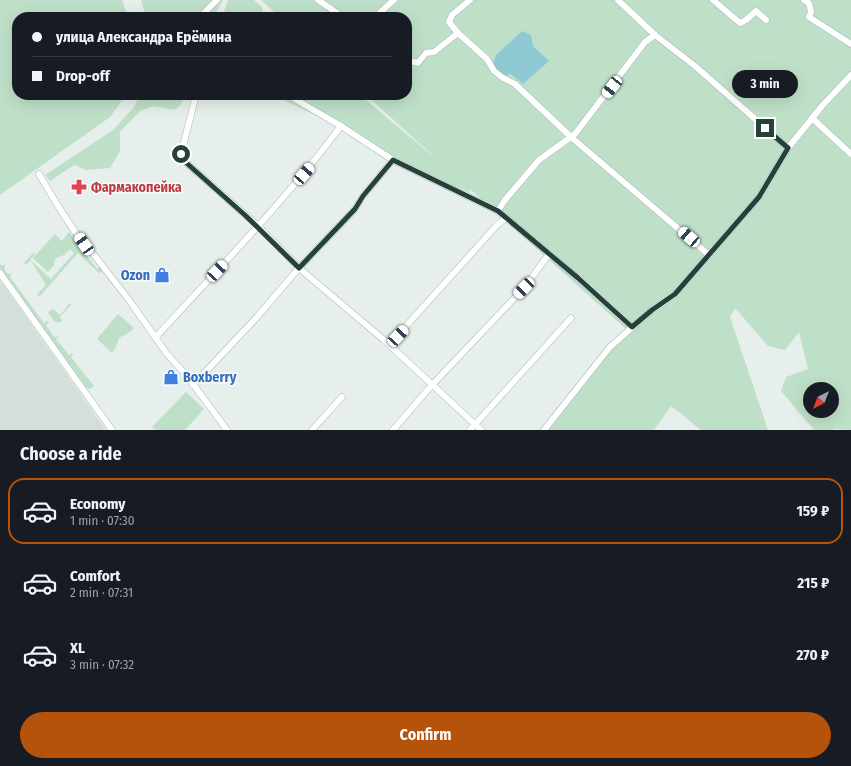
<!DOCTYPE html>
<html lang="en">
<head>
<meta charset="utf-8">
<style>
  :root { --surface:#171b24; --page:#242831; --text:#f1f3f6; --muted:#9ea1a6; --line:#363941; --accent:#b45309 }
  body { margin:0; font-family:"Fira Sans Condensed",sans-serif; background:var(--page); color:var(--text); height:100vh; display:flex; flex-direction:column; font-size:15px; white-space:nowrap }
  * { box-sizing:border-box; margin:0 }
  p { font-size:13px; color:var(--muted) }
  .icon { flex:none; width:22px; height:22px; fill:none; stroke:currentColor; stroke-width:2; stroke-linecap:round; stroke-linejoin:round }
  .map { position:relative; height:430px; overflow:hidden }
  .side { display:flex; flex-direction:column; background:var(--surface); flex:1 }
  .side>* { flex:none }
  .guide { position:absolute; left:12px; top:12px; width:400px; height:88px; border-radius:16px; box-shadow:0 4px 16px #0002; display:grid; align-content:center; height:88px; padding:0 20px; background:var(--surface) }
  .needle { width:26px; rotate:222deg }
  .buttons { position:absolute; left:803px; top:382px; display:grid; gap:8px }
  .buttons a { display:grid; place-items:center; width:36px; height:36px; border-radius:50%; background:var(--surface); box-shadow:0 4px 16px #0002; font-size:20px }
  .end { position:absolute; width:18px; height:18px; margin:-9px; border:5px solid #24423a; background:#fff; box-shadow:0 0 0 2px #fff }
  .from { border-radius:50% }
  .bubble { position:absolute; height:28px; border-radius:14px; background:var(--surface); box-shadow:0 4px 16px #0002; font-size:13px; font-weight:700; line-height:28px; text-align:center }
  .car { position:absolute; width:12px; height:24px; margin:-12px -6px; border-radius:5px; box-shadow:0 0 3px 1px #0007; background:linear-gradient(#fff 24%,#345 0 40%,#fff 0 76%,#345 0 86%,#fff 0) }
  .guide b { display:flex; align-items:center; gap:14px; height:38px; font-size:15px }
  .guide b+b { border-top:1px solid var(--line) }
  .guide i { width:10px; height:10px; background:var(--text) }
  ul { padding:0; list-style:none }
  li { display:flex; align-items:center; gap:12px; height:66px; margin:0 8px 6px; padding:0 12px; border:2px solid transparent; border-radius:16px }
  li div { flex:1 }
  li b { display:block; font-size:15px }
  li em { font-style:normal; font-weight:700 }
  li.current { border-color:var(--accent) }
  li>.icon { width:36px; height:36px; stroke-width:1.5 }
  h2 { padding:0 20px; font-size:18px; line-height:48px }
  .primary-button { display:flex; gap:8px; margin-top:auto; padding:8px 20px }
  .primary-button a { flex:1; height:46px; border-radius:24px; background:var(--accent); color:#fff; font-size:16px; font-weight:700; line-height:46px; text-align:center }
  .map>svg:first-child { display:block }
  .built { fill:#d4dfda }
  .green { fill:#bfe0c8; fill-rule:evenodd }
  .water { fill:#8ec9d4 }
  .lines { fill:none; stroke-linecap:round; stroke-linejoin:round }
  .street-casing { stroke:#a8b8b2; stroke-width:7 }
  .street { stroke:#fff; stroke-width:6 }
  .route { stroke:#24423a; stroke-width:5 }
  .labels { text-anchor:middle; stroke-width:3; stroke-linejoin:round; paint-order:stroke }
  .health-label { font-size:14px; font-weight:bold; fill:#be3a42; stroke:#f7fbf9; text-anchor:start }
  .shop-label { font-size:14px; font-weight:bold; fill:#366cbe; stroke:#f7fbf9; text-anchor:end }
</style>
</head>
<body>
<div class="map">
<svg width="851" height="430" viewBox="0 0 851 430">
  <rect width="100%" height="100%" fill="#e6efeb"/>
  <!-- built -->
  <path class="built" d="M0 280 106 430H0Z"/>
  <!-- green -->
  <g class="green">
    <path d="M0 0H122L128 17H17V95H126L110 117 0 195Z"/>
    <path d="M141 0H223L215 14 218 17H146Z"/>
    <path d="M228 0H254L262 7 263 17H225L223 14Z"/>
    <path d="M261 0H851V430L834 429 833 430H814L781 391 786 377 808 369 799 332 785 350 768 346 735 308 730 317 768 430H701L671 406 654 430H546L626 329 470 189V192L384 158 340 127 273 95H360L440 162 366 95H407V17H280ZM810 389H832V411H810Z"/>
    <path d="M140 95H184C183 102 180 107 174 110L154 106 140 111 120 132V151L110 168 86 170 74 165 50 181 45 175 113 130 134 107Z"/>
    <path d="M69 232 97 269 100 267 103 271 99 273 78 253 39 297 37 294 46 285 31 261 24 265 23 264 34 252 35 254 30 260 51 279 74 253 70 249 64 255 58 257 55 259 54 265 48 272 33 258 55 234 62 241Z"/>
    <path d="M0 264 2 266 5 264 4 269 8 274 12 273 10 277 44 323 48 321 49 322 46 325 54 337 59 336 56 339 69 355 72 353 73 354 71 357 94 386 90 389 86 388 0 268Z"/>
    <path d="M70 303 71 305 60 317 63 321 57 323 54 321 48 313 50 310 53 309 60 315Z"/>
    <path d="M118 314 134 328 130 332 119 338 115 349 112 353 97 339Z"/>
    <path d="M186 392 204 409 185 430H156L152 427Z"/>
  </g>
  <!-- water -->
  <path class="water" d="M522 31 531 35 533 46 549 61 523 84 511 74 504 76 493 65 496 55Z"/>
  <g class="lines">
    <defs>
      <g id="street">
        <path d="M318 0 343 17"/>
        <path d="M618 0 655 35 695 66 788 148"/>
        <path d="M713 0 740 23 746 20 756 11 766 20"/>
        <path d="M804 0 809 3 811 12 809 17 851 44"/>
        <path d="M200 17 217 0"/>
        <path d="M375 17 394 0"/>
        <path d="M458 33 487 59 494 71 503 78 515 84 571 137 709 255"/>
        <path d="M410 61 418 63 426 53 434 52 458 33 449 22 452 15 470 0"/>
        <path d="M196 95 181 154 182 159 258 226 299 268 384 340 481 430"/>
        <path d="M288 95 341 126 393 160 498 211 578 278 632 327"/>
        <path d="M812 118 851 154"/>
        <path d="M39 174 58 206 83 244 94 255 129 300 167 354 187 376 227 430"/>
        <path d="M498 211 505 200 539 160 575 134 645 42 655 35"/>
        <path d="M0 273 112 430"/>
        <path d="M156 337C219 268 285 201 341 126"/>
        <path d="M389 345 498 224 506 218"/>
        <path d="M193 385 257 317 299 268 355 209 363 196 393 160"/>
        <path d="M312 430 342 397"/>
        <path d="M393 430 432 385 524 288 549 254"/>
        <path d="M470 430 571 318"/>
        <path d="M544 430 610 347 652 310 675 294 759 197 788 148 822 106 851 75"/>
      </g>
    </defs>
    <!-- street casing -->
    <use href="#street" class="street-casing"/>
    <!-- street -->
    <use href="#street" class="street"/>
  </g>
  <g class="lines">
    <!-- route -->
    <path class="route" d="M181 154 182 159 246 216 299 268 355 209 363 196 393 160 498 211 578 278 632 327 652 310 675 294 759 197 788 148 765 128"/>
  </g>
  <!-- icons -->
  <defs>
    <symbol id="pharmacy-bare" viewBox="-9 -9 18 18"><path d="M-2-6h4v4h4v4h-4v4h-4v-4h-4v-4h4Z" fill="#e0444e" stroke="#f7fbf9" stroke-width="2.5" paint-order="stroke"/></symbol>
    <symbol id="shop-bare" viewBox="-9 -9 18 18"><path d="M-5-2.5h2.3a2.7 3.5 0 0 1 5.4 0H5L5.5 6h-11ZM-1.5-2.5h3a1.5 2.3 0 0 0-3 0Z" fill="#3f7fe0" stroke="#f7fbf9" stroke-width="2.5" paint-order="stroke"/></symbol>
  </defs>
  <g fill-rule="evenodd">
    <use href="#pharmacy-bare" x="68" y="176" width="22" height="22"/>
    <use href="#shop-bare" x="151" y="264" width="22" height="22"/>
    <use href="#shop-bare" x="160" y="366" width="22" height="22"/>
  </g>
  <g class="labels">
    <!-- health labels -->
    <g class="health-label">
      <text x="91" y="192">Фармакопейка</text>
    </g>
    <!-- shop labels -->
    <g class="shop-label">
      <text x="150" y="280">Ozon</text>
      <text x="183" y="382" text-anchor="start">Boxberry</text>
    </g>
  </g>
</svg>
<div class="buttons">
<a><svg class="needle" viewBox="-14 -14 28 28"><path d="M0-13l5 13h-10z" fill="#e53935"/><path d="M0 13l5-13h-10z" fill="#9ea1a6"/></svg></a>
</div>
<i class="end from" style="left:181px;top:154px"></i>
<i class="end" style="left:765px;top:128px"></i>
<div class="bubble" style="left:732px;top:70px;width:66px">3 min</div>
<i class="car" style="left:612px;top:87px;rotate:218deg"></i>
<i class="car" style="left:304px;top:174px;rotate:41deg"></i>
<i class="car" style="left:689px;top:237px;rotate:311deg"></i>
<i class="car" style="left:84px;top:244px;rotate:326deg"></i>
<i class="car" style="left:217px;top:271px;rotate:43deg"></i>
<i class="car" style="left:524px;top:288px;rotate:224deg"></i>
<i class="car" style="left:398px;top:336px;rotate:43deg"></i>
<div class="guide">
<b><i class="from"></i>улица Александра Ерёмина</b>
<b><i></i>Drop-off</b>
</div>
</div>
<section class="side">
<h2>Choose a ride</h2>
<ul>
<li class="current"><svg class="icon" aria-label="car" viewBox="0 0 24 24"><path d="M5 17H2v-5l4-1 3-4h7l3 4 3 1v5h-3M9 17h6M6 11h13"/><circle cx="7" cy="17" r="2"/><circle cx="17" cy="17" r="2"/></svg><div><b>Economy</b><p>1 min · 07:30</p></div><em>159 ₽</em></li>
<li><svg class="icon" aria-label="car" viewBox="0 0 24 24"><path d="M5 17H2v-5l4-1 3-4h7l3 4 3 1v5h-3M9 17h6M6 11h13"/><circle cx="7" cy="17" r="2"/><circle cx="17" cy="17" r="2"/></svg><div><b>Comfort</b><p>2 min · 07:31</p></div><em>215 ₽</em></li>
<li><svg class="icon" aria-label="car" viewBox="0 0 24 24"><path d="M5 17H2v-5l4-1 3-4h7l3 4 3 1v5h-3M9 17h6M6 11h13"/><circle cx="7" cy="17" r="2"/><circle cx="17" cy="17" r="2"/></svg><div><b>XL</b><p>3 min · 07:32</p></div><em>270 ₽</em></li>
</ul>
<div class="primary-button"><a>Confirm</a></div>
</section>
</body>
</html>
